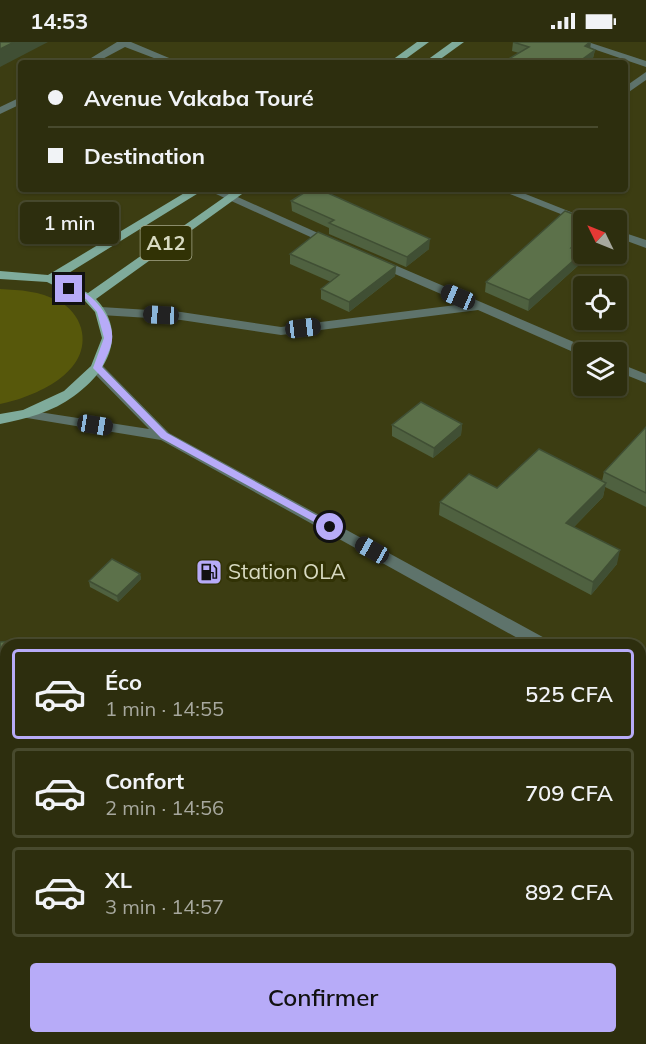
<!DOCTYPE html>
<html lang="fr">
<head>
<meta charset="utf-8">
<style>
  :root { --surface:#2d2e0e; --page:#393a1c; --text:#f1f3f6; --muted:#a7a89e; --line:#484a2e; --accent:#b7abf8 }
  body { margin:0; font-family:Mulish,sans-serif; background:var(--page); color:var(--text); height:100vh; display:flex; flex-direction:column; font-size:22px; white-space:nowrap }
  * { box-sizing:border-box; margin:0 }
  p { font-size:20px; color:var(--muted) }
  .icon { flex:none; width:33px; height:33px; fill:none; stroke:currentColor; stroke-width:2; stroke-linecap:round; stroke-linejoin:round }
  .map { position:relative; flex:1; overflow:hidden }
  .drawer { position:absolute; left:0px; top:597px; width:646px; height:405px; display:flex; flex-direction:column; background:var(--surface); border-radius:18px 18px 0 0; box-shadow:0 2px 4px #0004,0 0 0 2px var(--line) }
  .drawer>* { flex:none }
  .guide { position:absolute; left:18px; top:18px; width:610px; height:132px; border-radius:6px; box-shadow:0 2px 4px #0004,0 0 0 2px var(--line); display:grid; align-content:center; height:132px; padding:0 30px; background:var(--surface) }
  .needle { width:39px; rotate:313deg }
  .tools { position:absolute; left:573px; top:168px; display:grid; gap:12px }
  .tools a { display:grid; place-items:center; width:54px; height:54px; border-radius:6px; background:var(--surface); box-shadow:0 2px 4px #0004,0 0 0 2px var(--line); font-size:30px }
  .end { position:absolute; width:27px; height:27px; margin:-14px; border:8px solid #b7abf8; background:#111; box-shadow:0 0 0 3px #111 }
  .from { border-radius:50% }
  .bubble { position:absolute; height:42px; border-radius:6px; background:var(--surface); box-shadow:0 2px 4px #0004,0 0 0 2px var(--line); font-size:20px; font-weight:600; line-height:42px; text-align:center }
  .car { position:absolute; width:18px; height:36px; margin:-18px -9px; border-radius:8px; box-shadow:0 0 4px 2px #0007; background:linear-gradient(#222 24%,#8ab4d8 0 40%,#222 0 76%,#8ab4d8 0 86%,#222 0) }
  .guide b { display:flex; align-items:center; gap:21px; height:57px; font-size:22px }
  .guide b+b { border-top:2px solid var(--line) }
  .guide i { width:15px; height:15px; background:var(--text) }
  ul { padding:10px 0 0; list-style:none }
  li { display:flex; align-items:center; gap:18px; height:90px; margin:0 12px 9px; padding:0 18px; border:3px solid var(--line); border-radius:6px }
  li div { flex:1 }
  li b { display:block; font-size:22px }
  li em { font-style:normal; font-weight:600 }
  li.current { border-color:var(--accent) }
  li>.icon { width:54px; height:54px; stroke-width:1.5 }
  .button { display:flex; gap:12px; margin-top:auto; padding:12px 30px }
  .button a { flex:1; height:69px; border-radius:6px; background:var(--accent); color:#111; font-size:24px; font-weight:600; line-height:69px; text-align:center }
  .status { display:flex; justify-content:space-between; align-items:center; height:42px; padding:0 30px; background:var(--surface); direction:ltr }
  .status svg { height:16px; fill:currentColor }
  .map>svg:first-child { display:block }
  .green { fill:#57580b }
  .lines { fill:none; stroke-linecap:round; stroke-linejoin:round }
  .minor { fill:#5e736b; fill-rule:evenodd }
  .major { fill:#7fab9b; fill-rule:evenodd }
  .wall { fill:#4f6140 }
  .shaded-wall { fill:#404f34 }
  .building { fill:#5c714a; stroke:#404f34; stroke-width:1.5 }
  .route { fill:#b7abf8 }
  .labels { text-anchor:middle; stroke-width:6; stroke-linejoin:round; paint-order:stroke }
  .shield { fill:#313205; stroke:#a5a789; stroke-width:1.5 }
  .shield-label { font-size:20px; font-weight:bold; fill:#d7d9c1 }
  .poi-label { font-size:21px; fill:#d7d9c1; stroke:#313205; text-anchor:start }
</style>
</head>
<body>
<div class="status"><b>14:53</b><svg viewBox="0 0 49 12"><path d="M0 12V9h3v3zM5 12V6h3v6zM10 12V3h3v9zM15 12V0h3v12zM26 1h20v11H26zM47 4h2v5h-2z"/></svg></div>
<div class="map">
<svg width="646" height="1002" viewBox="0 0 646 1002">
  <rect width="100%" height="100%" fill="#3c3d12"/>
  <!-- green -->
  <path class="green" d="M0 247C20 248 40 249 58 259 69 264 78 275 81 286 93 330 35 355 0 362Z"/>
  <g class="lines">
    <!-- minor -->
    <g class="minor">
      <path d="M117 0H131L181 21H167L125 5 95 21H83Z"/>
      <path d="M573 0H588L646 19V25Z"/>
      <path d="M646 30V38L626 52V44Z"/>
      <path d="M21 55V62L0 72V65Z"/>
      <path d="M205 147H220L338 200 336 203H328Z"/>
      <path d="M497 147H513L591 178 581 180Z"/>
      <path d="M616 188 646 198V206L616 195Z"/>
      <path d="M376 215 590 307 592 310 580 313 478 268 281 293 181 278 101 273 95 269 101 265 181 270 281 285 464 262 372 222 370 219Z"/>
      <path d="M616 320 646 332V341L616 329Z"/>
      <path d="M97 322 102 323 169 391 550 599 552 603H530L161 398 21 375 19 372 21 369 26 368 149 387 92 329 90 326 92 323Z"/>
      <path d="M640 655 646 657V673L640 671Z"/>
      <path d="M184 996H207L205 1002H182Z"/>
    </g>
    <!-- major -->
    <g class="major">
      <path d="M417 0H429L400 21H388Z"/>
      <path d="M452 0H464L435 21H423Z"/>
      <path d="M191 147H205L59 237 88 251 236 147H249L96 257C128 291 108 330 74 354 53 370 25 377 0 382V372L23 368 64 349 91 324 102 296 95 270 85 259 47 240 0 237V229L48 233Z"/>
    </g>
  </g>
  <!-- wall -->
  <g class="wall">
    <path d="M513 0 590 6 595 8 593 16 519 11 512 9Z"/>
    <path d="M291 159 429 207 406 225 329 192V186L292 169Z"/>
    <path d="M584 178V205L579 209 583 210 581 221 528 269 485 250 486 240Z"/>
    <path d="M290 212 396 224 395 234 349 270 321 257V247L331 240 290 222Z"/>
    <path d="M462 382 461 393 433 416 392 394V383Z"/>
    <path d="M646 385V465L605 445 603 455 574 485 617 522 591 553 439 473 440 460 497 446 602 439 604 430Z"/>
    <path d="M140 532 141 537 118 560 90 545 89 539Z"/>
  </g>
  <!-- shaded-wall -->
  <g class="shaded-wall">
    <path d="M14 0H48L0 25V7Z"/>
    <path d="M591 0 590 8 585 4Z"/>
    <path d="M595 8 593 16 587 21H577Z"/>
    <path d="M584 196V205L570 216 571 206Z"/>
    <path d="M430 197 429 207 406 225 407 215Z"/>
    <path d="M583 210 581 221 528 269 529 258Z"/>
    <path d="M396 224 395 234 349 270V260Z"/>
    <path d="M462 382 461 393 433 416 434 406Z"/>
    <path d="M606 441 603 455 564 495 566 481Z"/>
    <path d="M620 508 617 522 591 553 593 540Z"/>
    <path d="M140 532 141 537 118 560 117 554Z"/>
    <path d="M6 738V751L0 756V743Z"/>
  </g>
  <!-- building -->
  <g class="building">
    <path d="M0 0H14L0 7Z"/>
    <path d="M513 0H590L585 4 595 8 577 21H502L529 5Z"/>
    <path d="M310 147H319L430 197 407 215 329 181 334 178 291 159Z"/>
    <path d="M565 169 589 178H584V196L571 206 583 210 529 258 486 240Z"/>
    <path d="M318 190 396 224 349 260 321 247 339 233 290 212Z"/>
    <path d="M421 360 462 382 434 406 392 383Z"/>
    <path d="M646 385V451L604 430Z"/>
    <path d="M539 407 606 441 566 481 620 508 593 540 440 460 469 432 497 446Z"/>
    <path d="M112 517 140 532 117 554 89 539Z"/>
    <path d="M23 598V603H6V738L0 743V600Z"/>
  </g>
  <!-- route -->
  <path class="route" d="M66 245C89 244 115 276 112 298 111 307 105 317 102 325L167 391 334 483V487H327L161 396 93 326 104 296 97 270 86 257 66 248Z"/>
  <!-- icons -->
  <defs>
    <symbol id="fuel-square" viewBox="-11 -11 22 22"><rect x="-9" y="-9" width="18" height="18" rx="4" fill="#b7abf8" stroke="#313205"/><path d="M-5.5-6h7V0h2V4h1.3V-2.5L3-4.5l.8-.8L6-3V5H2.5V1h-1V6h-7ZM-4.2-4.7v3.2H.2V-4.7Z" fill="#111"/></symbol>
  </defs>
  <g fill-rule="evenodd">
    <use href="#fuel-square" x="194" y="515" width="30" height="30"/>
  </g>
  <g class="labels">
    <!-- shield labels -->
    <rect class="shield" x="140.5" y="184" width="51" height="34" rx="4.5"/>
    <g class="shield-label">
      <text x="166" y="208">A12</text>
    </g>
    <!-- poi labels -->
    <g class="poi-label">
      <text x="228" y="537">Station OLA</text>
    </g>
  </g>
</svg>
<div class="tools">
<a><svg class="needle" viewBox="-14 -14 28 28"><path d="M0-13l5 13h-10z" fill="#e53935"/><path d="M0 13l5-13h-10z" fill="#a7a89e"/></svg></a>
<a><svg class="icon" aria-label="locate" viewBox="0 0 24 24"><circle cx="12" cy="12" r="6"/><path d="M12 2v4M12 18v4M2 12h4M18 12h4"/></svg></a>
<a><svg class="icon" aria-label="layers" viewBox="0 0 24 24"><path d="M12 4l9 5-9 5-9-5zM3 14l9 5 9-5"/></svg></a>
</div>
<i class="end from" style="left:330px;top:485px"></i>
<i class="end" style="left:69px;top:247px"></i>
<div class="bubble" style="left:20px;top:160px;width:99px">1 min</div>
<i class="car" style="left:458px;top:255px;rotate:293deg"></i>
<i class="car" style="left:161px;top:273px;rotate:273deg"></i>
<i class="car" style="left:303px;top:286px;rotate:83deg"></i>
<i class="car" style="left:95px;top:383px;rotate:99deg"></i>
<i class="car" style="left:372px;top:508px;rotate:299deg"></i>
<div class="guide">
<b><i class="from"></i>Avenue Vakaba Touré</b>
<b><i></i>Destination</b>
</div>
<section class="drawer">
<ul>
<li class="current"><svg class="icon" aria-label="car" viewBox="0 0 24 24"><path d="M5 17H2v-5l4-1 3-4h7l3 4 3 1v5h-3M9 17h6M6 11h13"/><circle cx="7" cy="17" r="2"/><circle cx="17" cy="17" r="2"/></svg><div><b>Éco</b><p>1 min · 14:55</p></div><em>525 CFA</em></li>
<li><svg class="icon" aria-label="car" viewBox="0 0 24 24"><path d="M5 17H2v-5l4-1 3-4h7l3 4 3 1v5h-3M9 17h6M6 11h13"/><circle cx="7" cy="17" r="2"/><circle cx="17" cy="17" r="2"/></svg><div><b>Confort</b><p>2 min · 14:56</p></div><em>709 CFA</em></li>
<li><svg class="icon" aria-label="car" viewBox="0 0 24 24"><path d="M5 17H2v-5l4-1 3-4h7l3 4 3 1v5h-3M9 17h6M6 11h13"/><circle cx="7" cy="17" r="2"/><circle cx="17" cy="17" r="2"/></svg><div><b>XL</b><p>3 min · 14:57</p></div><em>892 CFA</em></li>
</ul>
<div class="button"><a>Confirmer</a></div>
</section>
</div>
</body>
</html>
